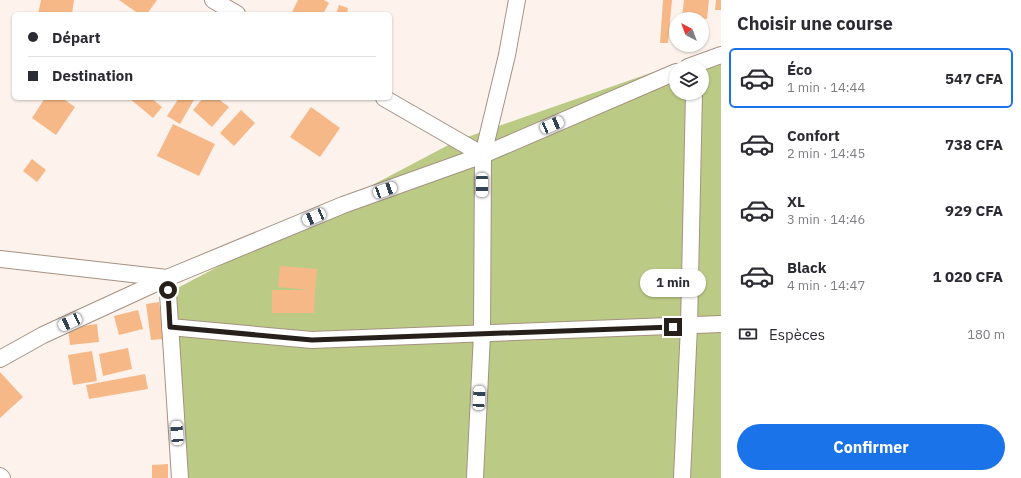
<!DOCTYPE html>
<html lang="fr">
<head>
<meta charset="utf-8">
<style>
  :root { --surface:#fff; --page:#f7f7f7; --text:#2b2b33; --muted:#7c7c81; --line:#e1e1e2; --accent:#1a73e8 }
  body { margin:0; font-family:"IBM Plex Sans",sans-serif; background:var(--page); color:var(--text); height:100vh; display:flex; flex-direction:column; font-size:15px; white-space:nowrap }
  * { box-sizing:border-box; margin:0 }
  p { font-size:13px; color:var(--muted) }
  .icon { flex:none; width:22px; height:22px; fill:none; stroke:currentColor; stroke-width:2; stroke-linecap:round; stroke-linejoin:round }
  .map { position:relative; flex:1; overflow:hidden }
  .drawer { display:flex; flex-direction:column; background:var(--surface); width:300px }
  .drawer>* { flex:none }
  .banner { position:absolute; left:12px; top:12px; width:380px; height:88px; border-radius:6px; box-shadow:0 1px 3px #0004; display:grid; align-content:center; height:88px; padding:0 16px; background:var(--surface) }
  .needle { width:26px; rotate:319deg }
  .buttons { position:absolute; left:669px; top:12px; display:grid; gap:8px }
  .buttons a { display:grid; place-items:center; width:40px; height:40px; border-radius:50%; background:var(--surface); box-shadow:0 1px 3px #0004; font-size:20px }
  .end { position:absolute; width:18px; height:18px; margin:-9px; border:5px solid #271f19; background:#fff; box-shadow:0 0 0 2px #fff }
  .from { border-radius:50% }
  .bubble { position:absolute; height:28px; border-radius:14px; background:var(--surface); box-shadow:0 1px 3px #0004; font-size:13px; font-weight:800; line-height:28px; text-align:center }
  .car { position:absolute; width:12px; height:24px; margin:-12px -6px; border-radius:5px; box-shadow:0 0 3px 1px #0007; background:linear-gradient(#fff 24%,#345 0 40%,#fff 0 76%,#345 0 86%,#fff 0) }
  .banner b { display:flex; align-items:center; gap:14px; height:38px; font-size:15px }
  .banner b+b { border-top:1px solid var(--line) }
  .banner i { width:10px; height:10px; background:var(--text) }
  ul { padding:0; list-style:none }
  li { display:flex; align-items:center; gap:12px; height:60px; margin:0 8px 6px; padding:0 8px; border:2px solid transparent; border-radius:6px }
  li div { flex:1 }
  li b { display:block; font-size:15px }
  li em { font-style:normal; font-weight:800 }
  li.active { border-color:var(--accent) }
  li>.icon { width:36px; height:36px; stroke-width:1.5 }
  h2 { padding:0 16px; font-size:18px; line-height:48px }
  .pay { display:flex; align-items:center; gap:10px; height:44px; padding:0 16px; font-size:15px }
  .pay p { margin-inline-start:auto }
  .action { display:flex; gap:8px; margin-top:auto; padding:8px 16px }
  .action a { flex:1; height:46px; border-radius:24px; background:var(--accent); color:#fff; font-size:16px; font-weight:800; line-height:46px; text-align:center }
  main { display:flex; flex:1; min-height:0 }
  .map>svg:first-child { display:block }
  .green { fill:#bbcb86; fill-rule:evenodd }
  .building { fill:#f7b888 }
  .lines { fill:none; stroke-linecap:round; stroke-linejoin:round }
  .minor-casing { stroke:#a69182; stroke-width:18 }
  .minor { stroke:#fff; stroke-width:16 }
  .route { stroke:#271f19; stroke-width:5 }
</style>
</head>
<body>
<main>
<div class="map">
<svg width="721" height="478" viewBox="0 0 721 478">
  <rect width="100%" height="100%" fill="#fdf3ec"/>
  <!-- green -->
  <path class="green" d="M721 49V478H180L168 293 456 141 702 55ZM676 67H702V93H676Z"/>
  <!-- building -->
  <g class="building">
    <path d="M41 0H74L72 14H38Z"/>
    <path d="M119 0H157L147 14H139Z"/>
    <path d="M298 0H324L329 3 323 14H291Z"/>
    <path d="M663 0H672L668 43H660Z"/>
    <path d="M684 0H709L707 19 682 17Z"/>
    <path d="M716 0H721V10H715Z"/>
    <path d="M339 5 348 8 347 14H336Z"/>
    <path d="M45 98H62L75 107 56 135 32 118Z"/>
    <path d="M129 98H151L162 107 153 118Z"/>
    <path d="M179 98H195L180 124 167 116Z"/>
    <path d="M203 98H217L229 107 212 127 193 110Z"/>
    <path d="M311 107 340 128 320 157 290 137Z"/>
    <path d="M241 110 255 123 234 146 220 133Z"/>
    <path d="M173 124 215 144 199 176 157 156Z"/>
    <path d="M32 159 46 170 37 182 23 171Z"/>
    <path d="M280 266 317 269 315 290 314 313H272V290H310L278 287Z"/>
    <path d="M159 302 164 339 151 340 146 304Z"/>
    <path d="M138 310 143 329 119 335 114 316Z"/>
    <path d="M97 324 99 342 70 345 68 328Z"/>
    <path d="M128 348 132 369 103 376 99 354Z"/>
    <path d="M92 351 97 381 73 385 68 355Z"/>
    <path d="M0 372 23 397 0 418Z"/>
    <path d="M145 374 148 389 89 399 86 385Z"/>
    <path d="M168 464V478H152V465Z"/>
  </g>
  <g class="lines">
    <defs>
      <g id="minor">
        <path d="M213 0 237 14"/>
        <path d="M688 67 721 55"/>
        <path d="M384 98 483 155"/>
        <path d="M0 259 167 278"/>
        <path d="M167 278 180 478"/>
        <path d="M170 327 312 340 721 324"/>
        <path d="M0 359 43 335 167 278 343 205 483 155 676 72"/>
        <path d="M0 476 2 478"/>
        <path d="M475 478 482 334 483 155 507 55 517 0"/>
        <path d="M682 478 689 326 694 93"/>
      </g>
    </defs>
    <!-- minor casing -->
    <use href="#minor" class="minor-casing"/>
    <!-- minor -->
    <use href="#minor" class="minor"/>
  </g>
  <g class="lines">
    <!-- route -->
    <path class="route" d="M168 290 170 327 312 340 673 327"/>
  </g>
</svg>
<div class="buttons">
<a><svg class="needle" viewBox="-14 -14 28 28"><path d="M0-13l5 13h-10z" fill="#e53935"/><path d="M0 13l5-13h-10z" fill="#7c7c81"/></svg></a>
<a><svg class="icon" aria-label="layers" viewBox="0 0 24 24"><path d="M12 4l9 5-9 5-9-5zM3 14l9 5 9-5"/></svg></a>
</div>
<i class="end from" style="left:168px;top:290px"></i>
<i class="end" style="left:673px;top:327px"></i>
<div class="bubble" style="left:640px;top:269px;width:66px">1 min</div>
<i class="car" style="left:552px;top:125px;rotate:67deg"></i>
<i class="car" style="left:482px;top:185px;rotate:180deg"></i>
<i class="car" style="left:385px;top:190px;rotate:70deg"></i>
<i class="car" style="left:314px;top:217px;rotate:247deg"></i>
<i class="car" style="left:70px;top:322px;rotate:245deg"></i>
<i class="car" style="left:479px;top:398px;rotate:3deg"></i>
<i class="car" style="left:177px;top:433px;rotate:356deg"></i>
<div class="banner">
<b><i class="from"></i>Départ</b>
<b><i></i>Destination</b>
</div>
</div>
<section class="drawer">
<h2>Choisir une course</h2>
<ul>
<li class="active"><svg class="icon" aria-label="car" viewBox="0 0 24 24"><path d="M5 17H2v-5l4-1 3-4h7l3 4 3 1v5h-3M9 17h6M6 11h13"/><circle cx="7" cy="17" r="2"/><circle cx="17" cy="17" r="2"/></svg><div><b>Éco</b><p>1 min · 14:44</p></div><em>547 CFA</em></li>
<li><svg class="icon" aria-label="car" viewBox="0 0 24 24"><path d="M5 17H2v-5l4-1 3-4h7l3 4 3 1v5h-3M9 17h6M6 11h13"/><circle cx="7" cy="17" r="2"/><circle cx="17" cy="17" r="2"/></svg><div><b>Confort</b><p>2 min · 14:45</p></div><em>738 CFA</em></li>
<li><svg class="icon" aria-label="car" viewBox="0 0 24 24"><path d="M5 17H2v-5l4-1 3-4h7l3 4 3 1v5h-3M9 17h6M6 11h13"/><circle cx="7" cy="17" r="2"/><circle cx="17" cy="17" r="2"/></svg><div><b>XL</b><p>3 min · 14:46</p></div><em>929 CFA</em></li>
<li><svg class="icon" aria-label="car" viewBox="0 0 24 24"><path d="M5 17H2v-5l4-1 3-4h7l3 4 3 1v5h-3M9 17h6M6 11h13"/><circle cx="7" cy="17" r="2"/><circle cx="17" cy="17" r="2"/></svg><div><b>Black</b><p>4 min · 14:47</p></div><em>1 020 CFA</em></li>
</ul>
<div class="pay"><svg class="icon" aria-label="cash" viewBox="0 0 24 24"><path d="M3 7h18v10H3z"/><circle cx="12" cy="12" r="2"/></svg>Espèces<p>180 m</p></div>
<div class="action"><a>Confirmer</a></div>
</section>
</main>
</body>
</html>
